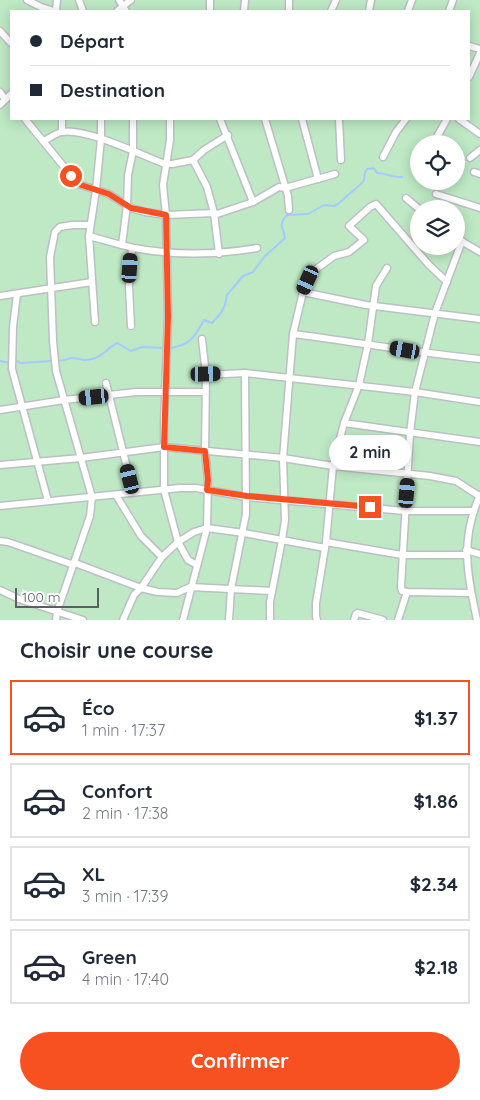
<!DOCTYPE html>
<html lang="fr">
<head>
<meta charset="utf-8">
<style>
  :root { --surface:#fff; --page:#f6f6f7; --text:#1f2937; --muted:#747a83; --line:#e0e1e3; --accent:#f75122 }
  body { margin:0; font-family:Quicksand,sans-serif; background:var(--page); color:var(--text); height:100vh; display:flex; flex-direction:column; font-size:19px; white-space:nowrap }
  * { box-sizing:border-box; margin:0 }
  p { font-size:16px; color:var(--muted) }
  .icon { flex:none; width:28px; height:28px; fill:none; stroke:currentColor; stroke-width:2; stroke-linecap:round; stroke-linejoin:round }
  .map { position:relative; height:620px; overflow:hidden }
  .drawer { display:flex; flex-direction:column; background:var(--surface); flex:1 }
  .drawer>* { flex:none }
  .banner { position:absolute; left:10px; top:10px; width:460px; height:110px; border-radius:0px; box-shadow:0 2px 12px #0003; display:grid; align-content:center; height:110px; padding:0 20px; background:var(--surface) }
  .buttons { position:absolute; left:410px; top:135px; display:grid; gap:10px }
  .buttons a { display:grid; place-items:center; width:55px; height:55px; border-radius:50%; background:var(--surface); box-shadow:0 2px 12px #0003; font-size:25px }
  .scale { position:absolute; left:15px; bottom:12px; width:84px; box-sizing:border-box; padding-left:5px; border:2px solid #5b5e65; border-top:0; font-size:14px; line-height:18px; white-space:nowrap; color:#5b5e65; -webkit-text-stroke:4px #fff; paint-order:stroke }
  .end { position:absolute; width:22px; height:22px; margin:-11px; border:6px solid #f75122; background:#fff; box-shadow:0 0 0 2px #fff }
  .from { border-radius:50% }
  .bubble { position:absolute; height:35px; border-radius:18px; background:var(--surface); box-shadow:0 2px 12px #0003; font-size:16px; font-weight:800; line-height:35px; text-align:center }
  .car { position:absolute; width:15px; height:30px; margin:-15px -8px; border-radius:6px; box-shadow:0 0 4px 1px #0007; background:linear-gradient(#222 24%,#8ab4d8 0 40%,#222 0 76%,#8ab4d8 0 86%,#222 0) }
  .banner b { display:flex; align-items:center; gap:18px; height:48px; font-size:19px }
  .banner b+b { border-top:1px solid var(--line) }
  .banner i { width:12px; height:12px; background:var(--text) }
  ul { padding:0; list-style:none }
  li { display:flex; align-items:center; gap:15px; height:75px; margin:0 10px 8px; padding:0 10px; border:2px solid var(--line); border-radius:0px }
  li div { flex:1 }
  li b { display:block; font-size:19px }
  li em { font-style:normal; font-weight:800 }
  li.on { border-color:var(--accent) }
  li>.icon { width:45px; height:45px; stroke-width:1.5 }
  h2 { padding:0 20px; font-size:22px; line-height:60px }
  .primary-button { display:flex; gap:10px; margin-top:auto; padding:10px 20px }
  .primary-button a { flex:1; height:58px; border-radius:30px; background:var(--accent); color:#fff; font-size:20px; font-weight:800; line-height:58px; text-align:center }
  .map>svg:first-child { display:block }
  .green { fill:#bee9c4; fill-rule:evenodd }
  .lines { fill:none; stroke-linecap:round; stroke-linejoin:round }
  .stream { stroke:#a4caff; stroke-width:2 }
  .minor-casing { stroke:#bdbfc6; stroke-width:9 }
  .minor { stroke:#fff; stroke-width:6 }
  .route { stroke:#f75122; stroke-width:6 }
</style>
</head>
<body>
<div class="map">
<svg width="480" height="620" viewBox="0 0 480 620">
  <rect width="100%" height="100%" fill="#efeee3"/>
  <!-- green -->
  <path class="green" d="M0 0H480V620H0ZM11 11H469V119H11ZM419 144H456V181H419ZM419 209H456V246H419Z"/>
  <g class="lines">
    <!-- stream -->
    <g class="stream">
      <path d="M171 348C191 345 195 336 204 320L212 323 221 313 225 305 227 295 243 276 253 272 264 257 285 238C284 228 277 226 287 215L308 214 324 205 334 206 338 204 362 183 364 180 365 172 367 169 374 168 377 173C386 173 392 178 402 177"/>
      <path d="M57 360C63 362 67 358 73 358 77 358 81 360 86 360 100 360 106 349 117 343L131 351 142 347 164 348"/>
      <path d="M0 361 10 363"/>
      <path d="M16 361 21 363 51 361"/>
    </g>
    <defs>
      <g id="minor">
        <path d="M27 0 41 7 54 11"/>
        <path d="M79 0 83 11"/>
        <path d="M119 0 126 11"/>
        <path d="M56 11 57 0"/>
        <path d="M117 11 131 0"/>
        <path d="M210 11V0"/>
        <path d="M244 11 245 0"/>
        <path d="M289 11V0"/>
        <path d="M331 11 336 0"/>
        <path d="M369 11 371 0"/>
        <path d="M408 11 412 0"/>
        <path d="M449 11 453 0"/>
        <path d="M0 31 11 43"/>
        <path d="M469 46 480 49"/>
        <path d="M469 77 480 53"/>
        <path d="M0 92 5 99"/>
        <path d="M0 105 11 94"/>
        <path d="M25 119 78 184 109 194 131 208 145 212 166 215 214 213 217 214 253 202 279 187 285 188 335 174"/>
        <path d="M170 119V140L163 185 166 215 168 316 164 423V490L178 542 188 560 197 565"/>
        <path d="M220 119 253 202"/>
        <path d="M265 119 288 196 289 210"/>
        <path d="M302 119 318 179"/>
        <path d="M339 119 341 160"/>
        <path d="M459 119 480 134"/>
        <path d="M62 132V119"/>
        <path d="M44 141C49 138 55 134 61 132 85 127 141 155 165 164H172L193 160 204 150 228 135"/>
        <path d="M433 144 447 119"/>
        <path d="M383 157 396 132 406 119"/>
        <path d="M470 158 480 150"/>
        <path d="M193 160 207 187 214 213 219 254"/>
        <path d="M474 172 480 174"/>
        <path d="M436 194 480 208"/>
        <path d="M406 198 419 209"/>
        <path d="M89 236C104 240 119 245 134 248 176 256 216 255 257 248"/>
        <path d="M456 238 480 252"/>
        <path d="M462 241 435 313 415 392 410 433 401 587 402 591 407 592 471 593"/>
        <path d="M122 245 127 205 128 175 133 151V119"/>
        <path d="M303 292 366 305 480 319"/>
        <path d="M17 294 13 327 12 369 48 501"/>
        <path d="M0 296 92 282"/>
        <path d="M95 322 89 236 96 190 101 139V119"/>
        <path d="M131 326 129 287 132 248"/>
        <path d="M293 334C356 342 417 353 480 359"/>
        <path d="M206 375 245 373 415 392 480 402"/>
        <path d="M106 383 133 492"/>
        <path d="M0 410 64 400 136 392H205"/>
        <path d="M344 423 480 442"/>
        <path d="M0 465 81 458 164 447 283 458 333 466 430 476 456 481 479 496"/>
        <path d="M116 495 141 536 162 557"/>
        <path d="M0 506 180 488H196L247 497 405 511H474"/>
        <path d="M0 541 8 542 71 564 75 563 141 588 158 592 177 593 190 587 272 591"/>
        <path d="M326 542 402 555H466"/>
        <path d="M466 550 480 554"/>
        <path d="M0 590 19 599 83 620"/>
        <path d="M56 620 57 612 90 516 92 497 56 371 53 341 50 257 55 232 60 227 72 225H90"/>
        <path d="M123 620 134 595 141 588 162 557 178 542 194 532 207 528 244 533 325 548"/>
        <path d="M183 620 207 528 208 480 205 451 206 375 202 339"/>
        <path d="M229 620 231 589 246 514 245 373"/>
        <path d="M270 620V602L282 540 285 520 283 458 293 334 303 292 315 270 334 256 349 252 364 240 349 226 370 207 376 204 429 265 447 282"/>
        <path d="M317 620 316 616V603L326 542 333 466 344 423 359 385 368 344 376 286 387 268"/>
        <path d="M354 620 356 614 358 613 383 620"/>
        <path d="M398 620 407 592"/>
        <path d="M477 620C467 573 460 540 480 495"/>
      </g>
    </defs>
    <!-- minor casing -->
    <use href="#minor" class="minor-casing"/>
    <!-- minor -->
    <use href="#minor" class="minor"/>
  </g>
  <g class="lines">
    <!-- route -->
    <path class="route" d="M71 176 78 184 109 194 131 208 166 215 168 316 164 447 205 451 208 480 207 490 247 496 370 507"/>
  </g>
</svg>
<div class="buttons">
<a><svg class="icon" aria-label="locate" viewBox="0 0 24 24"><circle cx="12" cy="12" r="6"/><path d="M12 2v4M12 18v4M2 12h4M18 12h4"/></svg></a>
<a><svg class="icon" aria-label="layers" viewBox="0 0 24 24"><path d="M12 4l9 5-9 5-9-5zM3 14l9 5 9-5"/></svg></a>
</div>
<div class="scale">100 m</div>
<i class="end from" style="left:71px;top:176px"></i>
<i class="end" style="left:370px;top:507px"></i>
<div class="bubble" style="left:329px;top:435px;width:82px">2 min</div>
<i class="car" style="left:130px;top:268px;rotate:4deg"></i>
<i class="car" style="left:308px;top:280px;rotate:204deg"></i>
<i class="car" style="left:405px;top:350px;rotate:280deg"></i>
<i class="car" style="left:206px;top:374px;rotate:89deg"></i>
<i class="car" style="left:94px;top:397px;rotate:264deg"></i>
<i class="car" style="left:130px;top:479px;rotate:346deg"></i>
<i class="car" style="left:407px;top:493px;rotate:5deg"></i>
<div class="banner">
<b><i class="from"></i>Départ</b>
<b><i></i>Destination</b>
</div>
</div>
<section class="drawer">
<h2>Choisir une course</h2>
<ul>
<li class="on"><svg class="icon" aria-label="car" viewBox="0 0 24 24"><path d="M5 17H2v-5l4-1 3-4h7l3 4 3 1v5h-3M9 17h6M6 11h13"/><circle cx="7" cy="17" r="2"/><circle cx="17" cy="17" r="2"/></svg><div><b>Éco</b><p>1 min · 17:37</p></div><em>$1.37</em></li>
<li><svg class="icon" aria-label="car" viewBox="0 0 24 24"><path d="M5 17H2v-5l4-1 3-4h7l3 4 3 1v5h-3M9 17h6M6 11h13"/><circle cx="7" cy="17" r="2"/><circle cx="17" cy="17" r="2"/></svg><div><b>Confort</b><p>2 min · 17:38</p></div><em>$1.86</em></li>
<li><svg class="icon" aria-label="car" viewBox="0 0 24 24"><path d="M5 17H2v-5l4-1 3-4h7l3 4 3 1v5h-3M9 17h6M6 11h13"/><circle cx="7" cy="17" r="2"/><circle cx="17" cy="17" r="2"/></svg><div><b>XL</b><p>3 min · 17:39</p></div><em>$2.34</em></li>
<li><svg class="icon" aria-label="car" viewBox="0 0 24 24"><path d="M5 17H2v-5l4-1 3-4h7l3 4 3 1v5h-3M9 17h6M6 11h13"/><circle cx="7" cy="17" r="2"/><circle cx="17" cy="17" r="2"/></svg><div><b>Green</b><p>4 min · 17:40</p></div><em>$2.18</em></li>
</ul>
<div class="primary-button"><a>Confirmer</a></div>
</section>
</body>
</html>
